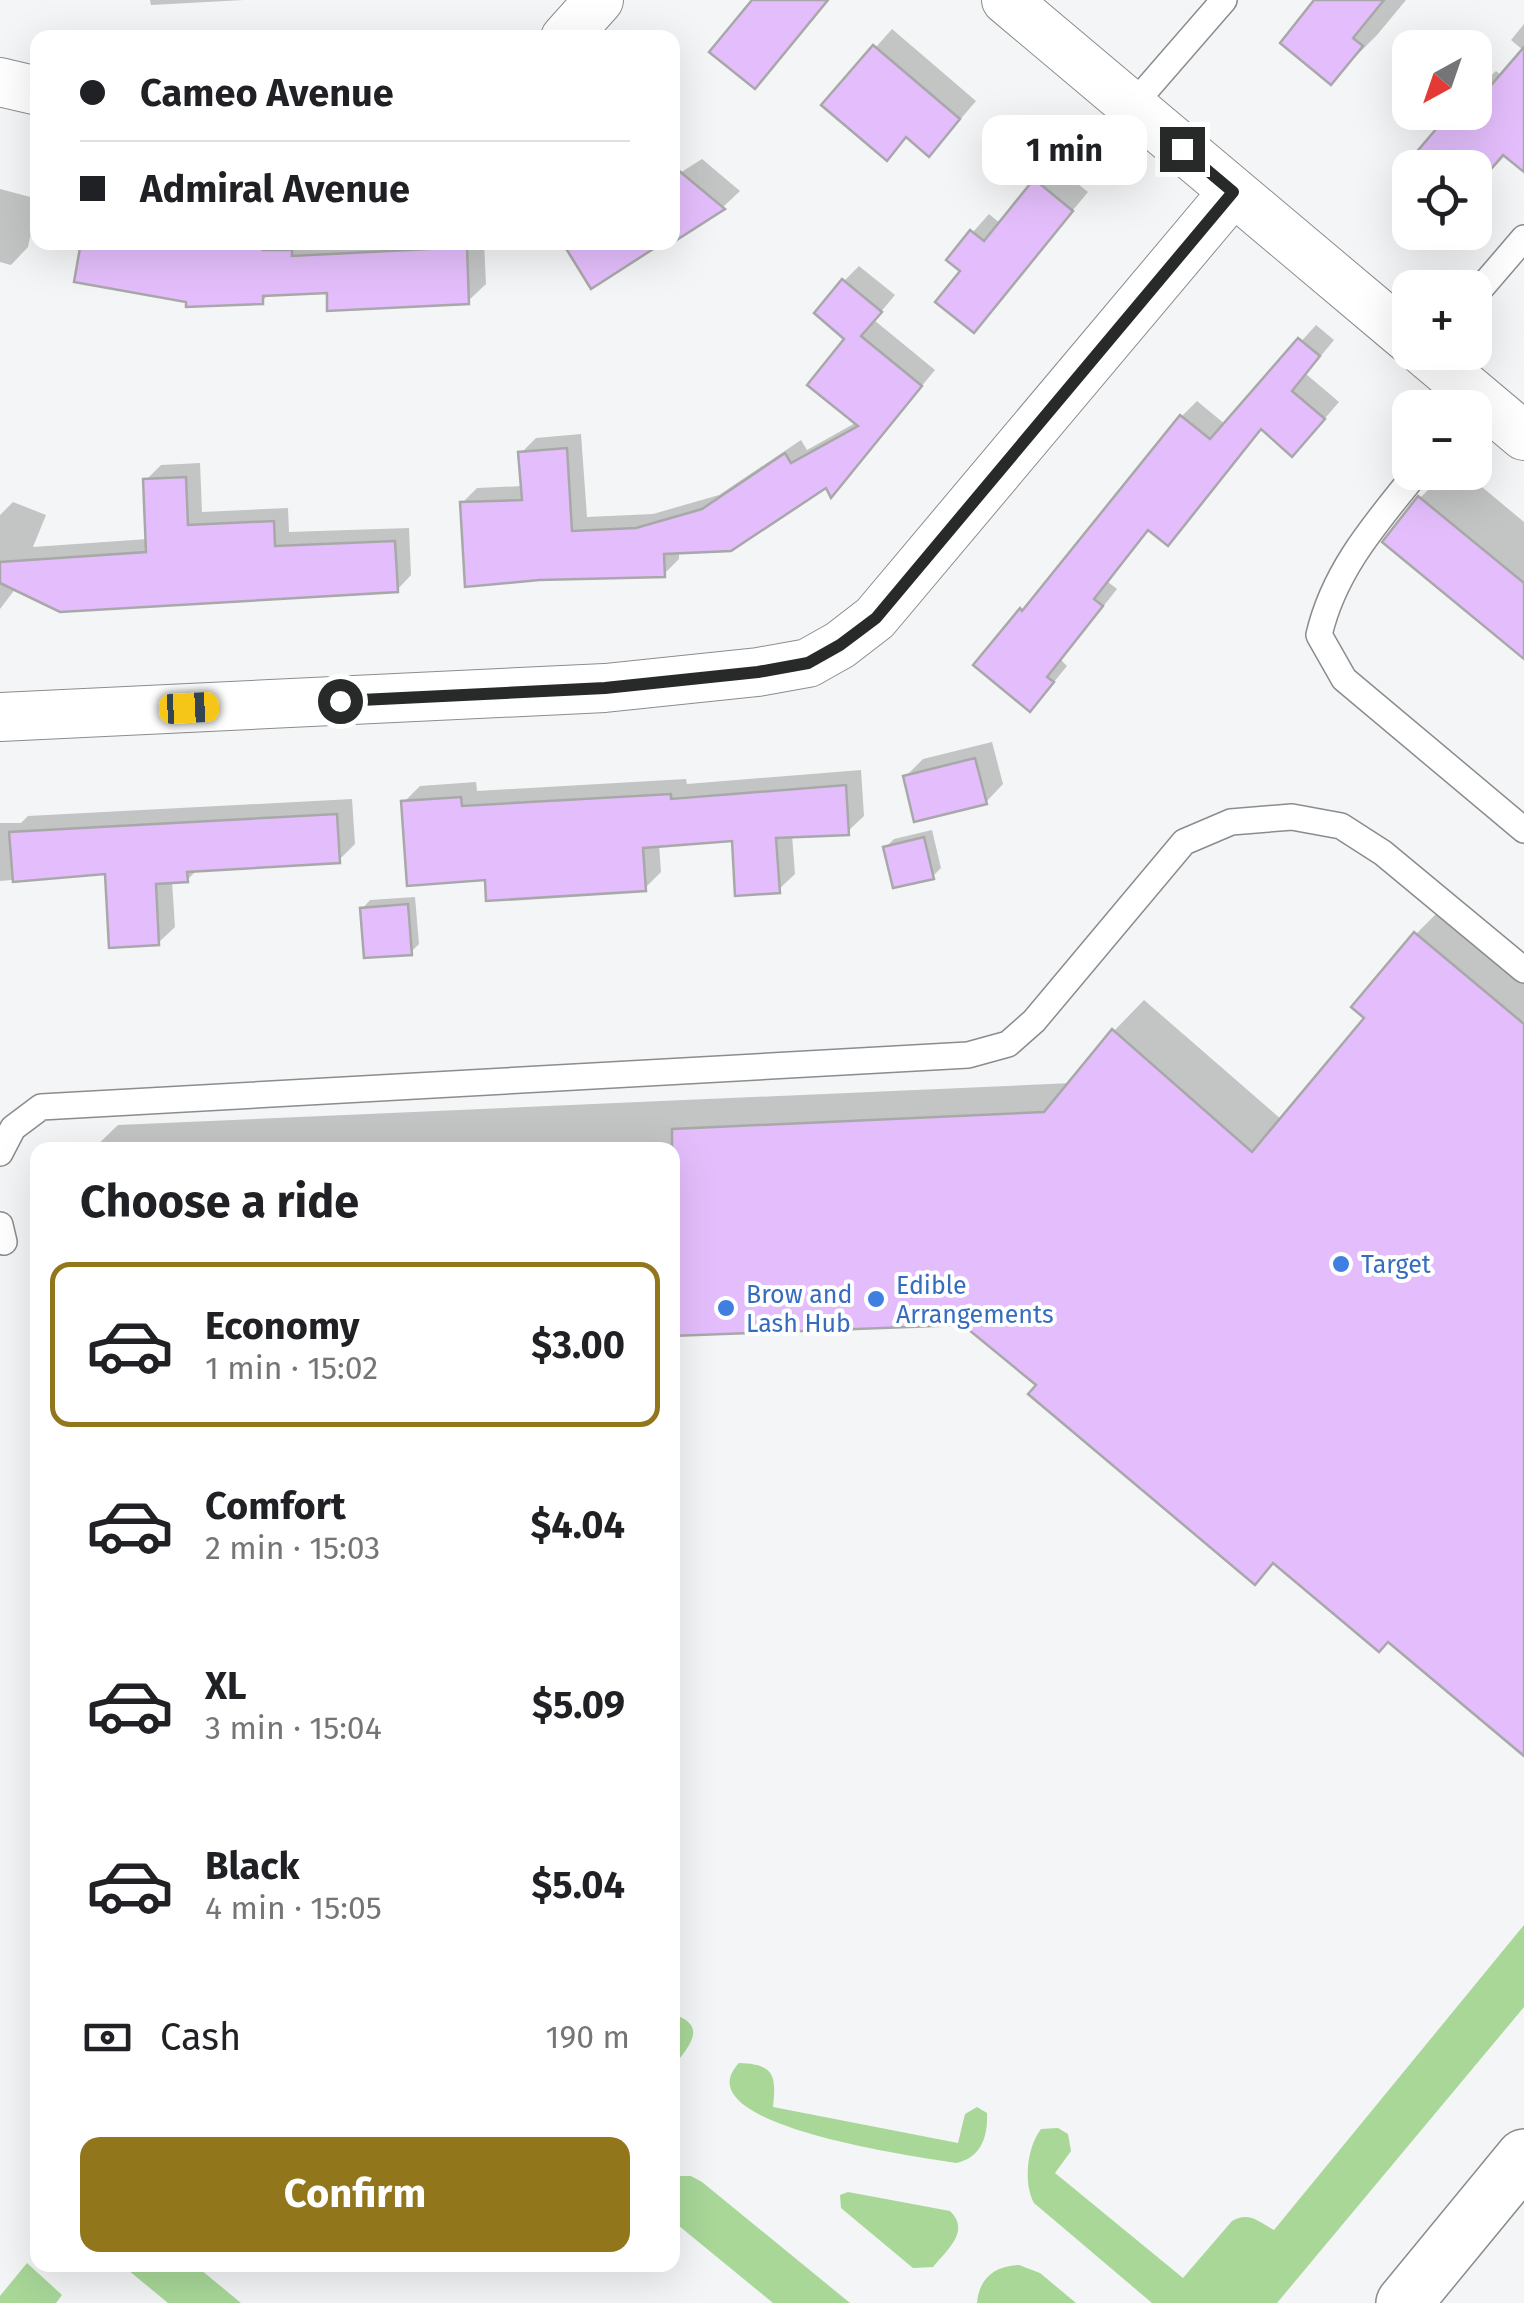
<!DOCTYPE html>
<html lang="en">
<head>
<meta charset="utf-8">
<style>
  :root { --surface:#fff; --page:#f2f2f2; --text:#202124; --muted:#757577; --line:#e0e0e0; --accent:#92761c }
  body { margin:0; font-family:"Fira Sans",sans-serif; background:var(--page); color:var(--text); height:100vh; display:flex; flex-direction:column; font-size:38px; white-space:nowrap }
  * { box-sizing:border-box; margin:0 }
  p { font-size:32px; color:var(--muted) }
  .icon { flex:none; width:55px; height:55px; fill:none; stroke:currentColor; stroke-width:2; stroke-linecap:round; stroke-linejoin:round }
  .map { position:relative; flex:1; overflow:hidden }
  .details { position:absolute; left:30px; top:1142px; width:650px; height:1130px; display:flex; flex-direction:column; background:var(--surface); border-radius:20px; box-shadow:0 10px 40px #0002 }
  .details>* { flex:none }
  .top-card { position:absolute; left:30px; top:30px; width:650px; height:220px; border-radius:20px; box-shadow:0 10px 40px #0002; display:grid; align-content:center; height:220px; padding:0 50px; background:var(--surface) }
  .needle { width:65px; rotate:220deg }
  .buttons { position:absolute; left:1392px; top:30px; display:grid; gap:20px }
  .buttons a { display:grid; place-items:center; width:100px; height:100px; border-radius:20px; background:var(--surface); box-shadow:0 10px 40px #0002; font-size:50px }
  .end { position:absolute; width:45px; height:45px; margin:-22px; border:12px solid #282929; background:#fff; box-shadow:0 0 0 5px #fff }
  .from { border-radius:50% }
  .bubble { position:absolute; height:70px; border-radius:20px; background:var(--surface); box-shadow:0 10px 40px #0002; font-size:32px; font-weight:700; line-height:70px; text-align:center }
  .car { position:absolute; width:30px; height:60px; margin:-30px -15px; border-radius:12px; box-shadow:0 0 8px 2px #0007; background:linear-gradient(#f5c518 24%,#345 0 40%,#f5c518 0 76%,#345 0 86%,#f5c518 0) }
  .top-card b { display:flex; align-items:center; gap:35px; height:95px; font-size:38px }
  .top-card b+b { border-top:2px solid var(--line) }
  .top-card i { width:25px; height:25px; background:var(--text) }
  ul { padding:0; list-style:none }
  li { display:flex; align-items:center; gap:30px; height:165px; margin:0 20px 15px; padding:0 30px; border:5px solid transparent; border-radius:20px }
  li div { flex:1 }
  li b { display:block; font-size:38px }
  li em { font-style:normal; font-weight:700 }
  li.active { border-color:var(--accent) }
  li>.icon { width:90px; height:90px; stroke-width:1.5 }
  h2 { padding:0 50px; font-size:45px; line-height:120px }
  .pay { display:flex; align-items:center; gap:25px; height:110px; padding:0 50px; font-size:38px }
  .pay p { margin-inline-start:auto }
  .action { display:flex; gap:20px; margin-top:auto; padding:20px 50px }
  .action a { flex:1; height:115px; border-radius:20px; background:var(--accent); color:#fff; font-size:40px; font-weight:700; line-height:115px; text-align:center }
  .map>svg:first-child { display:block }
  .green { fill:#a8d798 }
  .shadow { fill:#0003 }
  .building { fill:#e4befc; stroke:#a9a8a9; stroke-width:2.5 }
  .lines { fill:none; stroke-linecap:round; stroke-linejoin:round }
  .service-casing { stroke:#8b8c8d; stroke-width:28 }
  .minor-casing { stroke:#8b8c8d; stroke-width:50 }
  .primary-casing { stroke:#8b8c8d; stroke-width:58 }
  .service { stroke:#fff; stroke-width:25 }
  .minor { stroke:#fff; stroke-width:48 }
  .primary { stroke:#fff; stroke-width:55 }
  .route { stroke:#282929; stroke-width:12 }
  .shop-dot { fill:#3f7fe0; stroke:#fff; stroke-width:4 }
  .labels { text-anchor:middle; stroke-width:8; stroke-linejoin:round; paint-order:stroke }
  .shop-label { font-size:25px; fill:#366cbe; stroke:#fff; text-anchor:start }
</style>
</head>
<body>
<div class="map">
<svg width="1524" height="2303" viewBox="0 0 1524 2303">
  <rect width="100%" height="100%" fill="#f4f5f6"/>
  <!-- green -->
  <g class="green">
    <path d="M1524 1925V2007L1277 2303H1152L1034 2203C1023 2183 1027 2147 1041 2129L1058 2128 1068 2134 1071 2151 1055 2173 1183 2278 1232 2221C1249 2211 1259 2222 1274 2230Z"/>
    <path d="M673 2014C709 2026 689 2046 673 2067Z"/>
    <path d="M739 2063C776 2064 776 2077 773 2107L958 2143 965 2114 977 2107 987 2113C988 2137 981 2158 956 2163 926 2158 679 2126 739 2063Z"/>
    <path d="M673 2176H691L702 2182 850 2303H773L673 2221Z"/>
    <path d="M848 2192 950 2211C971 2231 947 2250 933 2267L913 2268 841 2208 840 2195Z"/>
    <path d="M27 2263 62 2295 56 2303H0V2296Z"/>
    <path d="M122 2265H195L241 2303H168Z"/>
    <path d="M1019 2265 1040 2273 1076 2303H977C979 2278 995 2266 1019 2265Z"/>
  </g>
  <!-- shadow -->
  <g class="shadow">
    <path d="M150 0H244L151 5Z"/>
    <path d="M1317 0H1406L1377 35 1330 82Z"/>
    <path d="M1524 24V147L1507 154 1475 186V168L1417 155 1454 112H1475V91L1496 71 1502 76 1524 51 1511 40Z"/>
    <path d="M892 29 976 101 946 136 908 135 825 105Z"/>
    <path d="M702 159 740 191 723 207 679 236 672 178Z"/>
    <path d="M1053 164 1088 192 974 329 963 270 949 259 989 214 1001 224Z"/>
    <path d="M0 189 38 199 28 247 11 265 0 262Z"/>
    <path d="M84 242H484L486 284 468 301 329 291 270 293 262 301 188 300Z"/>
    <path d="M859 266 895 295 874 320 935 370 832 494 827 484 679 551V559L664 574 462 503 477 488 523 486 521 453 536 438 581 434 587 517 653 514 719 495 801 440 807 450 857 422 844 281Z"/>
    <path d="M1316 325 1334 340 1306 374 1339 402 1308 438 1263 428 1183 527 1150 529 1108 582 1117 589 1061 660 1067 666 1045 693 977 664 1038 595 1182 416 1197 401 1226 425Z"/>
    <path d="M200 463 202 512 288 508 289 532 409 528 411 575 397 590 293 594 288 599 211 602 16 588 0 609V515L13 502 46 515 33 547 148 539 146 480 161 465Z"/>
    <path d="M1446 472H1464L1524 522V655L1386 542 1420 498Z"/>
    <path d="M992 742 1003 784 986 802 905 777 923 759Z"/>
    <path d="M861 770 864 816 847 832 792 835 795 874 778 890 734 838 659 844 661 872 645 888 487 878 404 802 420 786 476 782 477 791 686 779 687 784Z"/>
    <path d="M352 799 355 844 339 860 198 869 187 880 172 881 175 927 158 943 107 872 0 881V823H21L28 816Z"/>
    <path d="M932 830 941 868 933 876 886 847 894 839Z"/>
    <path d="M415 897 419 944 411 952 362 909 370 900Z"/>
    <path d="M1447 903 1524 968V1753L1388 1639 1275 1562 1255 1581 1040 1384 964 1322 672 1150H92L118 1125 1072 1083 1114 1031 1144 1000 1282 1120 1367 1018 1416 934Z"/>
  </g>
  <!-- building -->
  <g class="building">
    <path d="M752 0H828L755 89 709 52Z"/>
    <path d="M1314 0H1384L1353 38 1363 46 1331 85 1280 43Z"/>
    <path d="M873 45 960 119 929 157 906 137 887 161 821 105Z"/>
    <path d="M1524 47V172L1503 155 1492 168H1403L1448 115 1458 124 1468 112H1475V104Z"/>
    <path d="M672 165 725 209 672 243Z"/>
    <path d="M1034 179 1073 211 974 333 935 302 960 271 946 260 970 230 984 241Z"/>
    <path d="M81 242H173L172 245 263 242V250H292V256L467 247 469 304 327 311V293L263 296V304L186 307V302L74 282Z"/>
    <path d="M562 242H664L591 289Z"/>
    <path d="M842 279 882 312 861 336 922 386 831 498 826 488 731 551 664 554 665 577 539 580 465 587 460 502 522 500 518 452 567 448 572 531 636 528 702 509 785 453 791 463 858 426 807 385 844 339 814 313Z"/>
    <path d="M1298 338 1320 356 1292 391 1325 419 1292 457 1261 429 1168 546 1148 530 1094 599 1103 606 1047 677 1054 682 1030 712 973 665 1020 608 1022 611 1180 415 1210 439Z"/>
    <path d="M186 477 188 525 274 521 275 546 395 541 398 592 60 612 0 583V562L146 552 143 479Z"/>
    <path d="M1418 496 1524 583V659L1382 542Z"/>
    <path d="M975 758 987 804 914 822 903 776Z"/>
    <path d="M846 785 849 835 776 838 780 893 735 896 732 841 643 848 646 891 486 901 485 880 407 886 401 801 461 797 462 806 671 794V799Z"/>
    <path d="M337 814 340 863 187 872 188 882 156 884 159 945 109 948 105 874 13 882 9 832Z"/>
    <path d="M924 837 934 879 893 888 883 847Z"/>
    <path d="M408 904 412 955 364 958 360 908Z"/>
    <path d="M1414 932 1524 1024V1756L1388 1642 1379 1652 1273 1563 1255 1585 1028 1394 1036 1385 963 1325 672 1336V1129L1044 1112 1112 1029 1252 1152 1364 1018 1351 1007Z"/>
  </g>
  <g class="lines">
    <defs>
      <g id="service">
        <path d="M1132 106 1224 0"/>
        <path d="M1475 295 1524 238"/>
        <path d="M1417 472C1376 523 1334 570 1319 635L1344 679 1524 830"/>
        <path d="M0 1153 13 1128 41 1107 968 1055 1008 1044 1034 1021 1184 842 1231 822 1292 817 1341 826 1383 853 1524 970"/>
        <path d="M0 1225 4 1242"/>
      </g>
      <g id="minor">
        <path d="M1006 0 1410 340"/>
        <path d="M565 38 599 0"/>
        <path d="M0 82 38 91"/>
        <path d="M1424 352 1524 436"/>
        <path d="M0 717 605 688 758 672 808 663 840 645 875 618 1233 192"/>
      </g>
      <path id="primary" d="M1404 2303 1524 2157"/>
    </defs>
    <!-- service casing -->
    <use href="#service" class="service-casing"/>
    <!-- minor casing -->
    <use href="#minor" class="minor-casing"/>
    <!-- primary casing -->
    <use href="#primary" class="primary-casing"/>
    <!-- service -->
    <use href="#service" class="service"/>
    <!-- minor -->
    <use href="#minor" class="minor"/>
    <!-- primary -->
    <use href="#primary" class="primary"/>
  </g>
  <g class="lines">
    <!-- route -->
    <path class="route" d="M340 701 605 688 758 672 808 663 840 645 876 618 1233 192 1182 149"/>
  </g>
  <!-- markers -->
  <g class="shop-dot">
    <circle cx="1341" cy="1264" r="10"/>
    <circle cx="876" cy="1299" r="10"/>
    <circle cx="726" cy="1308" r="10"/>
  </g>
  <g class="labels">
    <!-- shop labels -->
    <g class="shop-label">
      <text x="1361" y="1273">Target</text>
      <text x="896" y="1294">Edible<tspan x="896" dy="29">Arrangements</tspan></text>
      <text x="746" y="1303">Brow and<tspan x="746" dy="29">Lash Hub</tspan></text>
    </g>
  </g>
</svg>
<div class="buttons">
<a><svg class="needle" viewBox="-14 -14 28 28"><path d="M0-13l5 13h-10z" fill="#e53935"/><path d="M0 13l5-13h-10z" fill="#757577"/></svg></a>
<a><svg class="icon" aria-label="locate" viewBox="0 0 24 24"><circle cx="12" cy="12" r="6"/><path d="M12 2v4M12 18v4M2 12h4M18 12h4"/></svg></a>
<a>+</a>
<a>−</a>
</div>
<i class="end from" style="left:340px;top:701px"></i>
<i class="end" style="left:1182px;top:149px"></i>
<div class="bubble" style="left:982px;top:115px;width:165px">1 min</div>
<i class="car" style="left:189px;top:708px;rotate:87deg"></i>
<div class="top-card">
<b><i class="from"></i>Cameo Avenue</b>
<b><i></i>Admiral Avenue</b>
</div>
<section class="details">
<h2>Choose a ride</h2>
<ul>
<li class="active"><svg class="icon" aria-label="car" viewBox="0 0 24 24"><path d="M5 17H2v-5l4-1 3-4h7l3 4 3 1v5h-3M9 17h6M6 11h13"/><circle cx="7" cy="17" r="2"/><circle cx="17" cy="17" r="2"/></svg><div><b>Economy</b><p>1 min · 15:02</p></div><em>$3.00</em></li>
<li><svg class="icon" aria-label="car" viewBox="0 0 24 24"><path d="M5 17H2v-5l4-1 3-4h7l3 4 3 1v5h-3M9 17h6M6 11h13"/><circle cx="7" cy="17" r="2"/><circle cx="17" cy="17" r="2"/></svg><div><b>Comfort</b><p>2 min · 15:03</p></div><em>$4.04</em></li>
<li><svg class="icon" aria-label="car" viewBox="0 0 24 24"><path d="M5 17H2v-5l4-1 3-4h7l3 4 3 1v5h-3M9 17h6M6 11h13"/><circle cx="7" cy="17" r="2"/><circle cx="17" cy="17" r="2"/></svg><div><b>XL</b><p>3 min · 15:04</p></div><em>$5.09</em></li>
<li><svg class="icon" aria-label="car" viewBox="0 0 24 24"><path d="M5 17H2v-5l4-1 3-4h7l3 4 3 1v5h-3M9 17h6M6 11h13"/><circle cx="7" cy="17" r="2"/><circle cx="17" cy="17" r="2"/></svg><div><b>Black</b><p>4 min · 15:05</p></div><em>$5.04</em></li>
</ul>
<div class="pay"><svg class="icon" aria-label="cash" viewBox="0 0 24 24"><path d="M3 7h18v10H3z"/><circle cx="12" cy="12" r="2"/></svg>Cash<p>190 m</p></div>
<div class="action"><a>Confirm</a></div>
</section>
</div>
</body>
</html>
